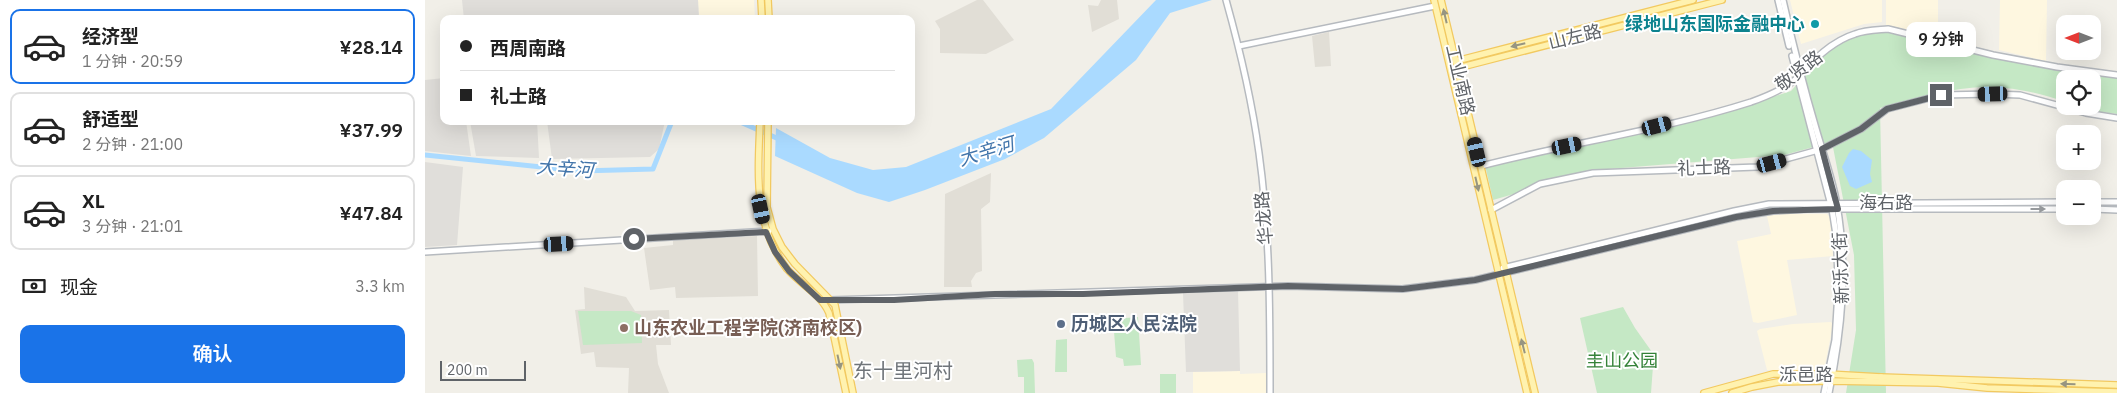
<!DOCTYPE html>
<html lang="zh">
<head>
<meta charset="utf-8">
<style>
  :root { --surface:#fff; --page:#f2f2f2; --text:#222; --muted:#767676; --line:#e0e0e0; --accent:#1a73e8 }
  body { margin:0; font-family:"IBM Plex Sans","Noto Sans SC",sans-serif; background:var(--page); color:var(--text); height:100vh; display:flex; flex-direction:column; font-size:19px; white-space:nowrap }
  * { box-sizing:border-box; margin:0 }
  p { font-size:16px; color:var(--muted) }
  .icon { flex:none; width:28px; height:28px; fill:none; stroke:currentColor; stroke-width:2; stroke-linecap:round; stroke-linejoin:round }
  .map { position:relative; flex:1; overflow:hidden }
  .panel { display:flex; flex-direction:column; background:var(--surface); width:425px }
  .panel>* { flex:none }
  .guide { position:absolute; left:15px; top:15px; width:475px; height:110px; border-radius:10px; box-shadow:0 5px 20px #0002; display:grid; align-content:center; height:110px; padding:0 20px; background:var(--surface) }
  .needle { width:32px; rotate:270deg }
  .fabs { position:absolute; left:1631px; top:15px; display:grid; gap:10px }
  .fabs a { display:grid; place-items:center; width:45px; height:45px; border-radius:10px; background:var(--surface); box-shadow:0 5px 20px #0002; font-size:25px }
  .scale { position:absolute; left:15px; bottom:12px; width:86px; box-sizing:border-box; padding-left:5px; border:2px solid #5f6368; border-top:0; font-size:14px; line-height:18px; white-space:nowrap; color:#5f6368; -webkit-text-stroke:4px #fff; paint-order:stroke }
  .end { position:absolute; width:22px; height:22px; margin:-11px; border:6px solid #5f6368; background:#fff; box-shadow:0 0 0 2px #fff }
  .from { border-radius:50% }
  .bubble { position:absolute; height:35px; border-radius:10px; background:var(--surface); box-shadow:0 5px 20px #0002; font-size:16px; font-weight:600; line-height:35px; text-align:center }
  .car { position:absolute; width:15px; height:30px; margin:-15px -8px; border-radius:6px; box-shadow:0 0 4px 1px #0007; background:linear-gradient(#222 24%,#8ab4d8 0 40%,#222 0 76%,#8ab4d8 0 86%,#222 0) }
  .guide b { display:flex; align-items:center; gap:18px; height:48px; font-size:19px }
  .guide b+b { border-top:1px solid var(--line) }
  .guide i { width:12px; height:12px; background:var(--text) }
  ul { padding:9px 0 0; list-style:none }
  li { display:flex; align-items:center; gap:15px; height:75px; margin:0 10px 8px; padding:0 10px; border:2px solid var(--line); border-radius:10px }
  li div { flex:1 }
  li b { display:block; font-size:19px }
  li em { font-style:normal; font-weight:600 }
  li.active { border-color:var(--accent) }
  li>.icon { width:45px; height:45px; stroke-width:1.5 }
  .pay { display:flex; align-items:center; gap:12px; height:55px; padding:0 20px; font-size:19px }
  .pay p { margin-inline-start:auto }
  .button { display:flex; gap:10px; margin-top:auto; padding:10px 20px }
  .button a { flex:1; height:58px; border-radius:10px; background:var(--accent); color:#fff; font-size:20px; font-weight:600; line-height:58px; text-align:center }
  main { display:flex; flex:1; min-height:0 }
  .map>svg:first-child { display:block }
  .commercial { fill:#fef7e0 }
  .industrial { fill:#e0deda }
  .education { fill:#e1ded6 }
  .green { fill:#c5e8c5 }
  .water { fill:#aadaff }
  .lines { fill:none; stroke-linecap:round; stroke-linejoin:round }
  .river { stroke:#aadaff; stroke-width:5 }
  .secondary-casing { stroke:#b6babf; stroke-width:8 }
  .primary-casing { stroke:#f2c960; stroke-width:8 }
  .secondary { stroke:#fff; stroke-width:5 }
  .primary { stroke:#fff2af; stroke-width:5.5 }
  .oneway { fill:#979581 }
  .oneway2 { fill:#979a9d }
  .route { stroke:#5f6368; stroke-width:6 }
  .culture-dot { fill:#0f9aa8; stroke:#fff; stroke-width:2 }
  .service-dot { fill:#5c6f8a; stroke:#fff; stroke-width:2 }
  .education-dot { fill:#8d6e63; stroke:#fff; stroke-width:2 }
  .labels { text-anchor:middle; stroke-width:4; stroke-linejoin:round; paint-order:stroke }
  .culture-label { font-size:18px; font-weight:bold; fill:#0d838f; stroke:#fff; text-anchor:end }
  .street-label { font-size:18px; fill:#5f6368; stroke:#fff }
  .service-label { font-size:18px; font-weight:bold; fill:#4e5e75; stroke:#fff; text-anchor:start }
  .education-label { font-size:18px; font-weight:bold; fill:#785e54; stroke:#fff; text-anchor:start }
  .park-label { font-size:18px; fill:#348238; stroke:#fff }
  .water-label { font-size:19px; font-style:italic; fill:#4174aa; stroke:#fff }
  .quarter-label { font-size:20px; fill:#70757a; stroke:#fff }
</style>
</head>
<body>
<main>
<section class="panel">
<ul>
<li class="active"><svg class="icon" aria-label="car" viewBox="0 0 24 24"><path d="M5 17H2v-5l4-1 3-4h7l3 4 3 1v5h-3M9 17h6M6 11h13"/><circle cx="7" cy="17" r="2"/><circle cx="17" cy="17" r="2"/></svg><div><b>经济型</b><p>1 分钟 · 20:59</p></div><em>¥28.14</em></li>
<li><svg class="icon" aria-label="car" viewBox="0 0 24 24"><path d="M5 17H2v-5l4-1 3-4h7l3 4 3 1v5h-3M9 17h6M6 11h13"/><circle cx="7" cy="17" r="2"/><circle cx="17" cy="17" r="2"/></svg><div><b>舒适型</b><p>2 分钟 · 21:00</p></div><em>¥37.99</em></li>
<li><svg class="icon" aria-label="car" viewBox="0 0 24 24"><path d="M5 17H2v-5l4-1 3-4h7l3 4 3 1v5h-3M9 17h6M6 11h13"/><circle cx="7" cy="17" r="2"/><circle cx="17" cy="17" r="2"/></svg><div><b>XL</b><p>3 分钟 · 21:01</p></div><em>¥47.84</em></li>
</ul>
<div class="pay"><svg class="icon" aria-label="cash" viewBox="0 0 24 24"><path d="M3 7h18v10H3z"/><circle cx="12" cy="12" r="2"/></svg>现金<p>3.3 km</p></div>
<div class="button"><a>确认</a></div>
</section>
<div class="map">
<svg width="1692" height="393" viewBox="0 0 1692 393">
  <rect width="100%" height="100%" fill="#f1efe8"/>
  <!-- commercial -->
  <g class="commercial">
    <path d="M273 0H329L330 19H274Z"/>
    <path d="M1365 0H1457V22L1439 24 1376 44Z"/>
    <path d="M1461 0H1513V37L1461 25Z"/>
    <path d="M1575 0H1622L1621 61 1574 50Z"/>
    <path d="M1356 214H1402L1405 218 1408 256 1362 260 1372 315 1333 323 1328 322 1312 241 1346 234 1342 216Z"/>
    <path d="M1406 322 1408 325 1399 370H1342L1332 331 1335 329 1368 324Z"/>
    <path d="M815 371V374L841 373V393H768V372Z"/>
  </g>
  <!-- industrial -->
  <g class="industrial">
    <path d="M37 0H273L274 19H39Z"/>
    <path d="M19 78V121H41L46 156 0 151V80Z"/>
    <path d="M45 121H112L114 158 51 156Z"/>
    <path d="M122 121H240L234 149 225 157 127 159Z"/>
    <path d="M0 162 38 167 32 245 0 247Z"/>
    <path d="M813 291 815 371 761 372 758 293Z"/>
  </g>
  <!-- education -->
  <g class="education">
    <path d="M552 0H558L589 40 561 54 515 53V29L510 21Z"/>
    <path d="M676 0H692L694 19 667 32 663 5 673 6Z"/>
    <path d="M904 32 906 66 890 67 887 36Z"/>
    <path d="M566 173 565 202 556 209 557 271 551 273 546 281 547 287H519L520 194Z"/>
    <path d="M332 236 333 296 251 298 250 287 225 290 219 248 248 245V240Z"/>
    <path d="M159 287 201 297 210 311 244 310 246 345H231L233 364 244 393H203L204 368 171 367 169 352 156 354 150 310 160 309Z"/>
  </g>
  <!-- green -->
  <g class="green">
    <path d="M1462 32 1471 33 1521 48V39L1626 69 1692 77V114L1669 111 1655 106H1668V79H1640V102C1620 95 1601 90 1580 88 1538 83 1496 98 1455 108L1461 393H1421L1431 330 1429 255 1407 142 1359 155 1171 170 1068 200 1060 165 1278 119 1366 91 1411 42 1437 34Z"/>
    <path d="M1198 307 1210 328 1227 352 1228 366 1226 393H1172L1155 318Z"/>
    <path d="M153 311H206L216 315 217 343 158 345Z"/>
    <path d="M713 317 716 365 699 366 698 359 691 357 688 319Z"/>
    <path d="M642 339V372H630L631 340Z"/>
    <path d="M607 359 609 363 610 393H599V377H593L592 360Z"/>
    <rect x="735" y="374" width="16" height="19"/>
  </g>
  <!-- water -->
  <g class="water">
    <path d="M731 0H787L745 13 711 60 619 138 580 159 500 190 464 202 432 193 350 156 351 128 405 158 448 170 481 167 626 109Z"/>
    <path d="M1428 149 1436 151 1447 160 1445 174 1447 182 1431 189 1425 186 1417 167 1424 153Z"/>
  </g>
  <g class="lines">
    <!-- river -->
    <g class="river">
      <path d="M313 121 356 140"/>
      <path d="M0 155 155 171 228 169 247 121"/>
    </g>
    <defs>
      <g id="secondary">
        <path d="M801 0C815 50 827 101 834 153 845 232 845 313 845 393"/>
        <path d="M1353 0 1364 46"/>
        <path d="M1358 0C1368 45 1379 88 1392 132 1399 156 1408 181 1412 205 1423 269 1417 330 1404 393"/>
        <path d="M814 46 1010 6"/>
        <path d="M1367 56 1407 209 1412 241 1413 292 1410 340 1399 393"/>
        <path d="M1056 166C1145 143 1238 130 1326 102 1340 97 1362 88 1373 77 1388 60 1407 41 1430 34 1440 30 1452 30 1463 29L1568 55 1632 67 1692 75"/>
        <path d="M1668 202H1692"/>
        <path d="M1668 209 1692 210"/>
        <path d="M1066 210 1115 184 1168 173 1332 167 1397 149 1436 129 1462 109 1516 95 1568 94 1595 95 1661 113 1692 118"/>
        <path d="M0 252 344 231"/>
        <path d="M1078 268 1309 211 1344 204 1640 202"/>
        <path d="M405 300 863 286 977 289 1050 280 1311 217 1348 211 1382 209H1640"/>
      </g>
      <g id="primary">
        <path d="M336 0 337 19"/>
        <path d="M343 0 344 19"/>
        <path d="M1009 0 1102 393"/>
        <path d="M1016 0 1110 393"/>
        <path d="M1031 61 1268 0"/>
        <path d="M1033 68 1297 0"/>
        <path d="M335 121C333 174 328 225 362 269 375 284 396 294 404 313L421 393"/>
        <path d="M343 121 342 207 348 229 357 247 370 264 410 305 428 393"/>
        <path d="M1456 377 1692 385"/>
        <path d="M1279 393 1348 374H1403L1456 377V380"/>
        <path d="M1307 393 1327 387 1353 382 1406 381 1513 383 1562 388 1692 392"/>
      </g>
    </defs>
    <!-- secondary casing -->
    <use href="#secondary" class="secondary-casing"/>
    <!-- primary casing -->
    <use href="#primary" class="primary-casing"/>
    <!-- secondary -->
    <use href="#secondary" class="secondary"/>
    <!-- primary -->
    <use href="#primary" class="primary"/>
  </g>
  <!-- one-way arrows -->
  <defs><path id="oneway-solid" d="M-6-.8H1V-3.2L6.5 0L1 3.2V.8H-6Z" transform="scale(1.25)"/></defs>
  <g class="oneway">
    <use href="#oneway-solid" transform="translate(1020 16) rotate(-103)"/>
    <use href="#oneway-solid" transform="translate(1093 45) rotate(166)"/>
    <use href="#oneway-solid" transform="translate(1052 184) rotate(77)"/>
    <use href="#oneway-solid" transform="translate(1098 346) rotate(-104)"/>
    <use href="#oneway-solid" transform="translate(414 362) rotate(78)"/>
    <use href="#oneway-solid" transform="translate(1643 384) rotate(-178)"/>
  </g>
  <use class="oneway2" href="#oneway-solid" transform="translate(1613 209)"/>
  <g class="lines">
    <!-- route -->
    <path class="route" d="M209 239 341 232 350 252 364 271 395 300H469L570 294H658L863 286 978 289 1050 280 1311 217 1348 211 1413 209 1397 149 1436 129 1462 109 1516 95"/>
  </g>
  <!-- markers -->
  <circle class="culture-dot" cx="1390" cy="24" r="5"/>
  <circle class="service-dot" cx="636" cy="324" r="5"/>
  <circle class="education-dot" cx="199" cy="328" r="5"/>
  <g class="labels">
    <!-- culture labels -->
    <g class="culture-label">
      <text x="1380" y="30">绿地山东国际金融中心</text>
    </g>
    <!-- street labels -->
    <g class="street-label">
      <text transform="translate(1150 37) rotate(-14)" y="6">山左路</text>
      <text transform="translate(1374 71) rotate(-38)" y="6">敬贤路</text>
      <text transform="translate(1035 80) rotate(77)" y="6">工业南路</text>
      <text transform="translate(1279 168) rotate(-2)" y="6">礼士路</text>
      <text x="1461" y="209">海右路</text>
      <text transform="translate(839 218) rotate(-95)" y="6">华龙路</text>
      <text transform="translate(1416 268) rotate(-92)" y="6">新泺大街</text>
      <text x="1381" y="381">泺邑路</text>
    </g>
    <!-- service labels -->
    <g class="service-label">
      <text x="646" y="330">历城区人民法院</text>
    </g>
    <!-- education labels -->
    <g class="education-label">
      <text x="209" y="334">山东农业工程学院(济南校区)</text>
    </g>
    <!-- park labels -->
    <g class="park-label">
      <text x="1197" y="367">圭山公园</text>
    </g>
    <!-- water labels -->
    <g class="water-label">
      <text transform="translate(561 151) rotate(-17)" y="7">大辛河</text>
      <text transform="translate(140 168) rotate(4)" y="7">大辛河</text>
    </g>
    <!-- quarter labels -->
    <g class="quarter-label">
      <text x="478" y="378">东十里河村</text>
    </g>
  </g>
</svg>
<div class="fabs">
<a><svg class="needle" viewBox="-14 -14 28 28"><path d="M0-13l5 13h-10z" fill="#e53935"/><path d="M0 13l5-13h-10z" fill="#767676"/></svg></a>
<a><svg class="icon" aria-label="locate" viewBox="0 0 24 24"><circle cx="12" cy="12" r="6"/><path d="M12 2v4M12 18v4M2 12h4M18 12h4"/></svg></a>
<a>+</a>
<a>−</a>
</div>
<div class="scale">200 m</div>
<i class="end from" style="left:209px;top:239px"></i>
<i class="end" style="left:1516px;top:95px"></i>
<div class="bubble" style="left:1481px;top:22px;width:70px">9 分钟</div>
<i class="car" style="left:1568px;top:94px;rotate:268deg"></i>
<i class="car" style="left:1232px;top:126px;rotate:75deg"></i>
<i class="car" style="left:1142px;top:146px;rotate:78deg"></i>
<i class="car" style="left:1052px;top:152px;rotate:347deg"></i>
<i class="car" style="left:1347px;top:163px;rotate:75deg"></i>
<i class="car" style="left:336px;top:209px;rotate:168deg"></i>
<i class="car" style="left:134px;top:244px;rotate:87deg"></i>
<div class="guide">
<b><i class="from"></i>西周南路</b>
<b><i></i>礼士路</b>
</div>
</div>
</main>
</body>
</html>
